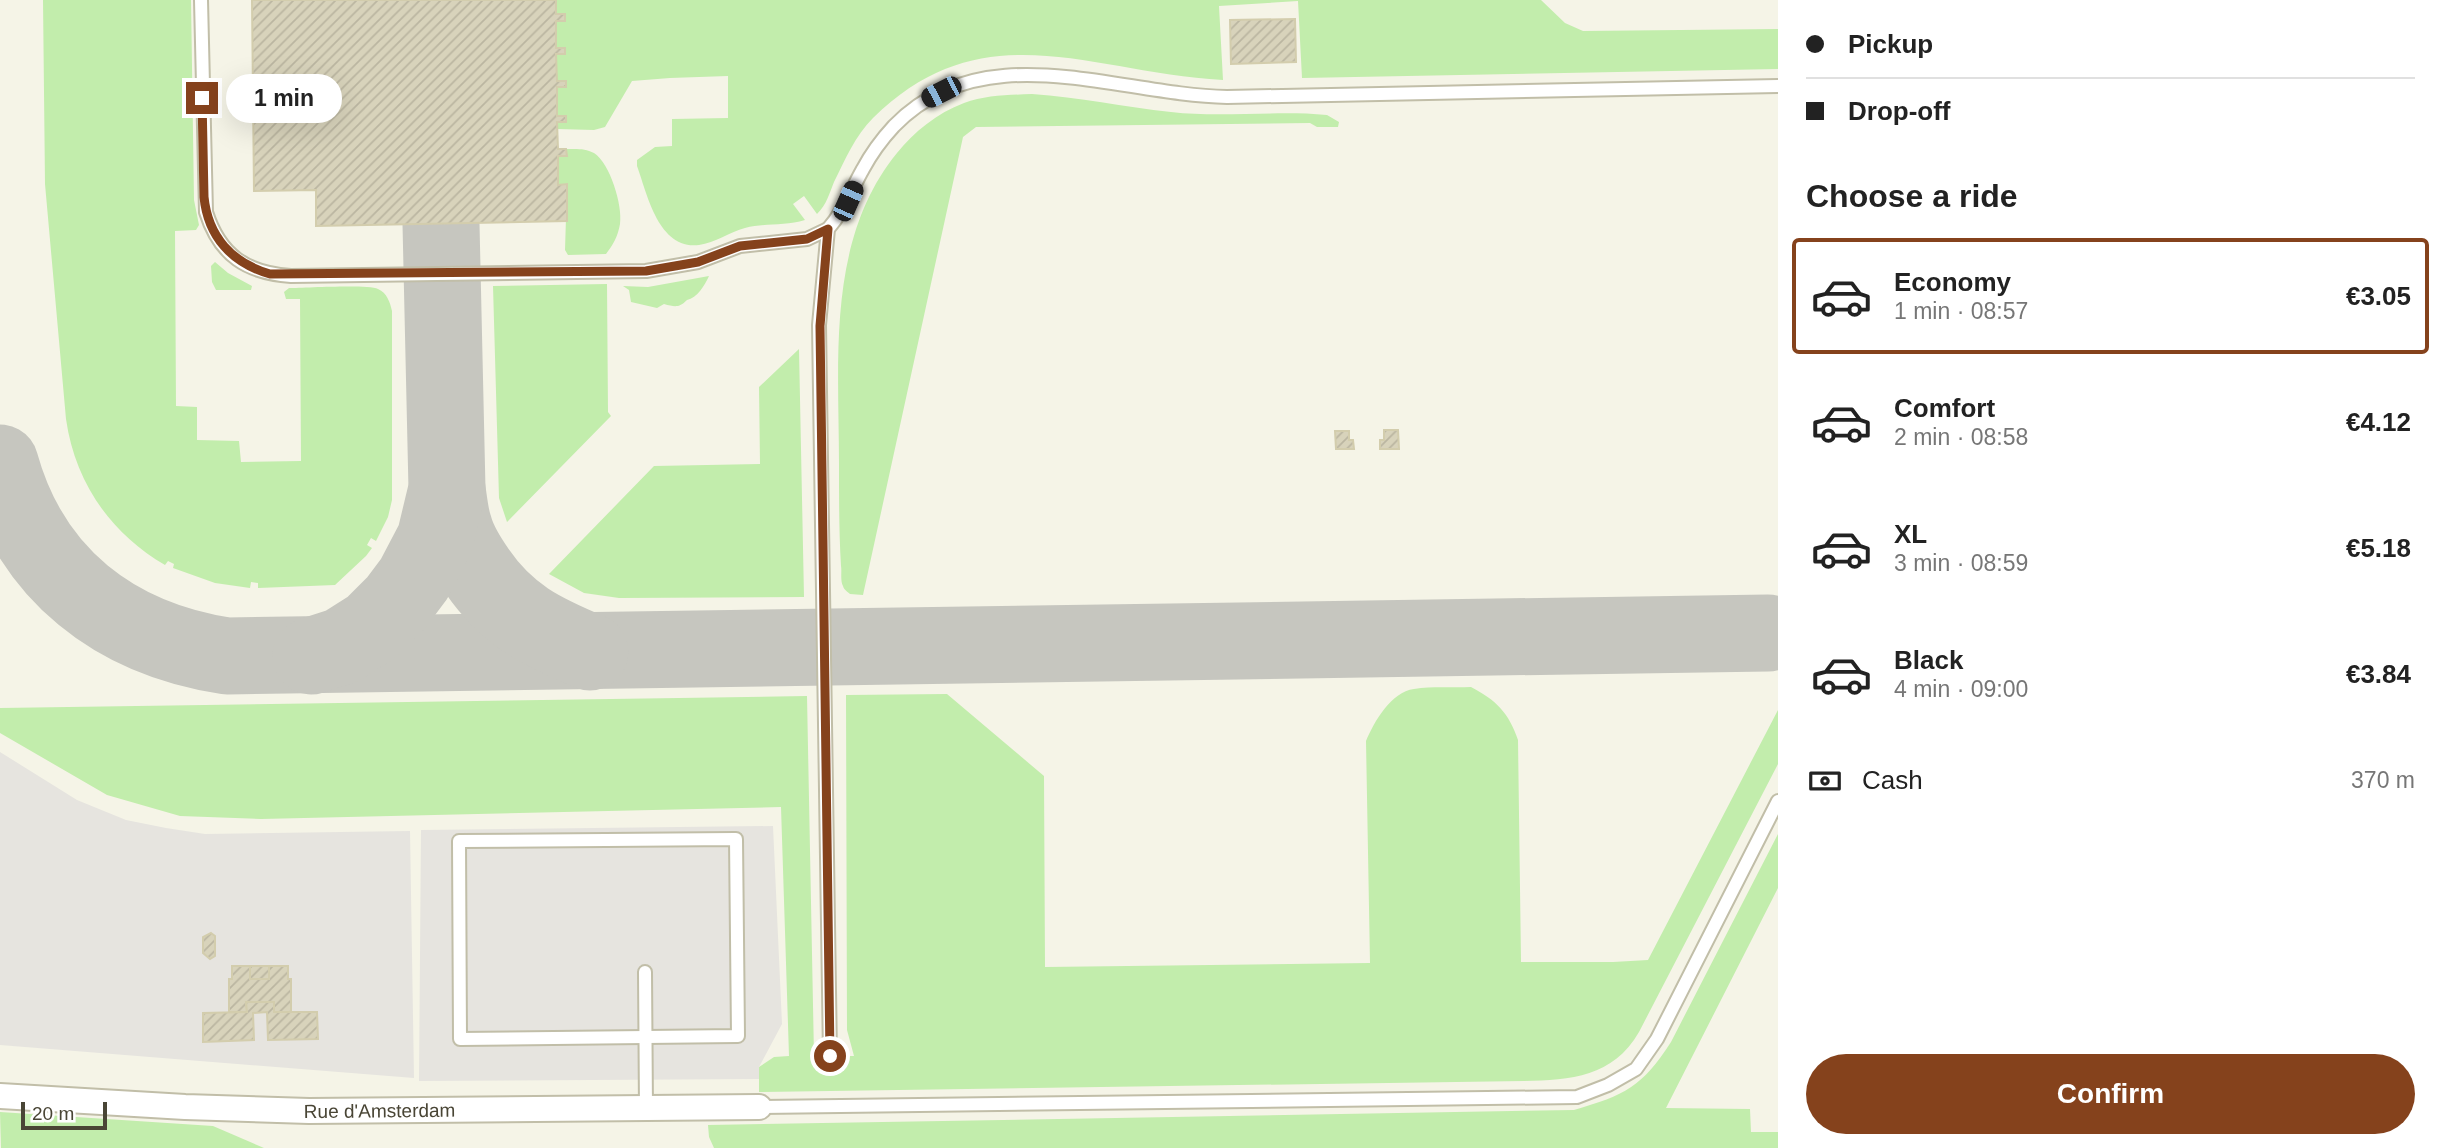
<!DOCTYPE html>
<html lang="en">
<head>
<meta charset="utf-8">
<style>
  :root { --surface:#fff; --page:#f2f2f2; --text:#222; --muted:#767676; --line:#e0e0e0; --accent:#85421c }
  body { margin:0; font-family:Helvetica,sans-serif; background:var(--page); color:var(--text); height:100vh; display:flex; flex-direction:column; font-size:26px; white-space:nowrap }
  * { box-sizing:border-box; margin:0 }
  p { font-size:23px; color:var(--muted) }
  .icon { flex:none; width:38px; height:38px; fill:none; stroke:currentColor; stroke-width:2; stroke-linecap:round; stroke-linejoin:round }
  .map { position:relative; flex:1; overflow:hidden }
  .sheet { display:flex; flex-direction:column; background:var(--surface); width:665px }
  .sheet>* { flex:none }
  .top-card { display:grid; align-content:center; height:154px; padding:0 28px; background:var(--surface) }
  .scale { position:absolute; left:21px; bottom:18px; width:86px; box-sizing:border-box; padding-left:7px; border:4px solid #494535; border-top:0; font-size:19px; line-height:24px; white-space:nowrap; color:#494535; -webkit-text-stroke:5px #fff; paint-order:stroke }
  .end { position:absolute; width:32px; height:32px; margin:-16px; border:9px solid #85421c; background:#fff; box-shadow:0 0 0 4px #fff }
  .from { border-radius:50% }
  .bubble { position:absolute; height:49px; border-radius:24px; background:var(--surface); box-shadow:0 7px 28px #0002; font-size:23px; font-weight:700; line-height:49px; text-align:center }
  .car { position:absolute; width:21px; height:42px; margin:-21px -10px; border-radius:9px; box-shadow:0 0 5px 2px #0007; background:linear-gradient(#222 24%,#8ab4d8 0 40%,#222 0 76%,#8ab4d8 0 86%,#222 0) }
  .top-card b { display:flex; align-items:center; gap:24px; height:66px; font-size:26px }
  .top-card b+b { border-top:2px solid var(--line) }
  .top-card i { width:18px; height:18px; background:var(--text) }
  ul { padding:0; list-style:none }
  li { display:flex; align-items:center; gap:21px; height:116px; margin:0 14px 10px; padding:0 14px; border:4px solid transparent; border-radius:7px }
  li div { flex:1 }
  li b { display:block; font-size:26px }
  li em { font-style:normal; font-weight:700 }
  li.selected { border-color:var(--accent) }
  li>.icon { width:63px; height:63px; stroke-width:1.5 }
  h2 { padding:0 28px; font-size:32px; line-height:84px }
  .pay { display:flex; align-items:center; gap:18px; height:77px; padding:0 28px; font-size:26px }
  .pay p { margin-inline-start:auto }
  .cta { display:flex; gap:14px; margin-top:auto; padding:14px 28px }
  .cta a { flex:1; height:80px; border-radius:42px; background:var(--accent); color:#fff; font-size:28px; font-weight:700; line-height:80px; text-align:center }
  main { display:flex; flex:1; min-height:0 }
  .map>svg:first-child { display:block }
  .grass { fill:#c2edac }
  .parking { fill:#e6e4df }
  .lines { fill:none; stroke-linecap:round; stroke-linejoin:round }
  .taxiway { stroke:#c6c6bf; stroke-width:77 }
  .building { fill:url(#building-hatch); stroke:#d3cdad; stroke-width:2 }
  .lane-casing { stroke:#c1bea8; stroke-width:16 }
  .street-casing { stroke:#c1bea8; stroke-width:28 }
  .lane { stroke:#fff; stroke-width:12 }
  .street { stroke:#fff; stroke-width:24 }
  .route { stroke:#85421c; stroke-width:9 }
  .labels { text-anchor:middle; stroke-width:7; stroke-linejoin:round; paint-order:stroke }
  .street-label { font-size:19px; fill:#494535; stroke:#fff }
</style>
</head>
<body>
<main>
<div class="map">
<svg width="1778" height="1148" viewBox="0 0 1778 1148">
  <defs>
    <pattern id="building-hatch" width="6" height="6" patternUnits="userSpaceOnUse" patternTransform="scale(1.75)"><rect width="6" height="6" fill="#d8d3bb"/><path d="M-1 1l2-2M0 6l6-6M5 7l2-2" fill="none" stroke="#bbb6a1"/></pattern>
  </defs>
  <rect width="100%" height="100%" fill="#f5f4e7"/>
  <!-- grass -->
  <g class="grass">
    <path d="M43 0H191L194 200 199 225 196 230 175 231 176 406 197 407V440L239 441 241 462 301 461 300 299H286L284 292 289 288C304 288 368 284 378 289 387 293 390 302 392 311V500L388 517 376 541 371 538 367 545 372 548 366 556 335 585 258 588V583L251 582 250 588 215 583 173 568 174 564 168 561 165 565C110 533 75 482 66 419L45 184Z"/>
    <path d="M556 0H1541L1565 23 1583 31 1778 29V69L1302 78 1298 1 1219 6 1223 80C1092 73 984 9 873 118 855 136 845 160 834 182 829 194 827 204 817 214L804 196 793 204 805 220C785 226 765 223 745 228 730 232 715 243 699 245 658 250 647 193 637 166V160L655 147 672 146V119L728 118V76L670 78 632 81 605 127 594 130 557 129V122L566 116H557V87H565L566 82 557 81 556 54H565V48H556Z"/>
    <path d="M1032 94C1079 97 1124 107 1171 112 1223 118 1276 110 1327 115L1339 122 1338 127H1317L1310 123 976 127 963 137 863 595 850 594C848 592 844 590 843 586 840 581 842 571 841 566 839 532 839 498 839 465 839 360 826 240 897 153 914 132 937 113 964 103 986 95 1009 95 1032 94Z"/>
    <path d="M566 149C576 149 585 148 594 153 610 163 623 206 620 224 618 236 613 245 606 254L568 255 565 250 567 185H558V156H566Z"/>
    <path d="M215 262 228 273 252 286 251 290H216L212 282 211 266Z"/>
    <path d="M709 276C705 285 697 298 687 300 679 308 675 307 664 304L657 308 631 302 629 290 623 286 648 287Z"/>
    <path d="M607 284 608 412 611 416 507 522 499 498 493 286Z"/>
    <path d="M799 349 804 597 619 598 584 593 549 574 654 466 760 464 759 387Z"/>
    <path d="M1471 687C1496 700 1509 713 1518 740L1521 962H1613L1648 960 1778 710V764L1639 1032C1613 1077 1571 1080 1524 1081L759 1092V1067L774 1057 789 1056 781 807 261 819 180 816 107 795 0 733V708L807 696 814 1056H854L847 1030 846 695 947 694 1044 776 1045 967 1370 963 1366 741C1374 722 1391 692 1414 689 1432 686 1453 688 1471 687Z"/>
    <path d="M1778 834V888L1666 1108 1750 1109 1751 1132H1778V1148H714L709 1137 708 1125 1574 1110C1625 1095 1642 1087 1671 1042Z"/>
    <path d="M0 1112 213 1126 264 1148H1Z"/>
  </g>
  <!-- parking -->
  <g class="parking">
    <path d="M0 752 77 800 126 820 166 828 205 834 410 831 414 1078 0 1045Z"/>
    <path d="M773 826 782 1024 759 1067V1079L419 1081 421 830Z"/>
  </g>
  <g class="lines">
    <!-- taxiway -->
    <g class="taxiway">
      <path d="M0 463C31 575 115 639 227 656L1768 633"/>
      <path d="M447 489C449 502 450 515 454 527 458 542 468 558 477 571 507 615 542 632 590 652"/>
      <path d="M311 656 342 646 372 627 396 603 414 579 435 539 447 489 441 224"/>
    </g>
  </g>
  <!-- building -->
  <g class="building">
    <path d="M252 0H556V14H565V21H556V48H565V54H556L557 81H566V87H557V116H566V122H557L558 149H566L567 156H558V185L567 184V221L316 226V190L254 191Z"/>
    <path d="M1295 19 1296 62 1231 64 1230 20Z"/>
    <path d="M1384 430H1398L1399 449H1380V440H1384Z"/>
    <path d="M1335 431H1349V440H1353L1354 449H1336Z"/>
    <path d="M211 933 215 936V956L210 959 203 953V937Z"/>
    <path d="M232 966H250V979H269V966H288V979H291V1012H274V1002H246L247 1012H229V979H232Z"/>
    <rect x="250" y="966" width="19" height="13"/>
    <path d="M246 1002H274V1012H317L318 1039 268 1040 267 1012 253 1013 254 1040 203 1042V1013L247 1012Z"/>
  </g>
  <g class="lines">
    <defs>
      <g id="lane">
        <path d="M201 0 206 212C220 256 247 273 291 276L646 271 698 262 740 246 807 239 828 229"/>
        <path d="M736 839 738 1036 460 1039 459 841Z"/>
        <path d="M645 972 646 1109"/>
        <path d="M830 1056 819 325 828 229C844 211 851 190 863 169 871 154 882 139 894 126 984 33 1117 95 1227 97L1778 86"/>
        <path d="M759 1107 1577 1097 1608 1085 1636 1069 1657 1039 1778 801"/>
      </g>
      <g id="street">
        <path id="s1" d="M0 1096 185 1107 309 1111 759 1107"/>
      </g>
    </defs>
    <!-- lane casing -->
    <use href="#lane" class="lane-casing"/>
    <!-- street casing -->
    <use href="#street" class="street-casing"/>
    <!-- lane -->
    <use href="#lane" class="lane"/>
    <!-- street -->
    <use href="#street" class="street"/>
  </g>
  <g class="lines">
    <!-- route -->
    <path class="route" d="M202 98 204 197C208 237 232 263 270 274L646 271 698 262 740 246 807 239 828 229 820 326 830 1056"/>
  </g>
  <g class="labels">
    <!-- street labels -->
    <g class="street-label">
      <text dy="7" stroke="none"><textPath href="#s1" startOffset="380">Rue d'Amsterdam</textPath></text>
    </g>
  </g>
</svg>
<div class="scale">20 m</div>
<i class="end from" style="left:830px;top:1056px"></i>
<i class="end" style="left:202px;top:98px"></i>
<div class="bubble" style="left:226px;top:74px;width:116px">1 min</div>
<i class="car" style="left:941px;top:92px;rotate:243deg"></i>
<i class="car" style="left:848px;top:201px;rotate:24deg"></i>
</div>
<section class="sheet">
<div class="top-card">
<b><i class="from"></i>Pickup</b>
<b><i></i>Drop-off</b>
</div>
<h2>Choose a ride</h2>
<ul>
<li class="selected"><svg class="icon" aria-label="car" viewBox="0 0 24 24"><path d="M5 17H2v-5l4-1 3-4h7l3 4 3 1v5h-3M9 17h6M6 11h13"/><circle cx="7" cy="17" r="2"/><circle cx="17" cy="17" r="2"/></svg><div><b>Economy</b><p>1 min · 08:57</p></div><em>€3.05</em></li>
<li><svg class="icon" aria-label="car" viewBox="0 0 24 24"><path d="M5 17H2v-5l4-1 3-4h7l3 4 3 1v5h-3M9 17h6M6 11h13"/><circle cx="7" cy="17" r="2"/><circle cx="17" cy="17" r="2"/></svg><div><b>Comfort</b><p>2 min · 08:58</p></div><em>€4.12</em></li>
<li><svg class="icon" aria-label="car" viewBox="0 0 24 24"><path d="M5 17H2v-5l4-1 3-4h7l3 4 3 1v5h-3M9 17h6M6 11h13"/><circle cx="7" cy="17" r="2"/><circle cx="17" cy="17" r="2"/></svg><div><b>XL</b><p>3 min · 08:59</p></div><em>€5.18</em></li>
<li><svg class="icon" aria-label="car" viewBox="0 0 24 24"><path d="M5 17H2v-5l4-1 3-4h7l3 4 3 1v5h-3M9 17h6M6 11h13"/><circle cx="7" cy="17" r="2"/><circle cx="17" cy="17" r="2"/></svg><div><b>Black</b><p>4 min · 09:00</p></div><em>€3.84</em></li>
</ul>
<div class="pay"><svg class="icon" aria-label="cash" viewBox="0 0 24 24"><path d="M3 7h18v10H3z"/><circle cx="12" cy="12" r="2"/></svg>Cash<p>370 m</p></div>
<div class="cta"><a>Confirm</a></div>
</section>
</main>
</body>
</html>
